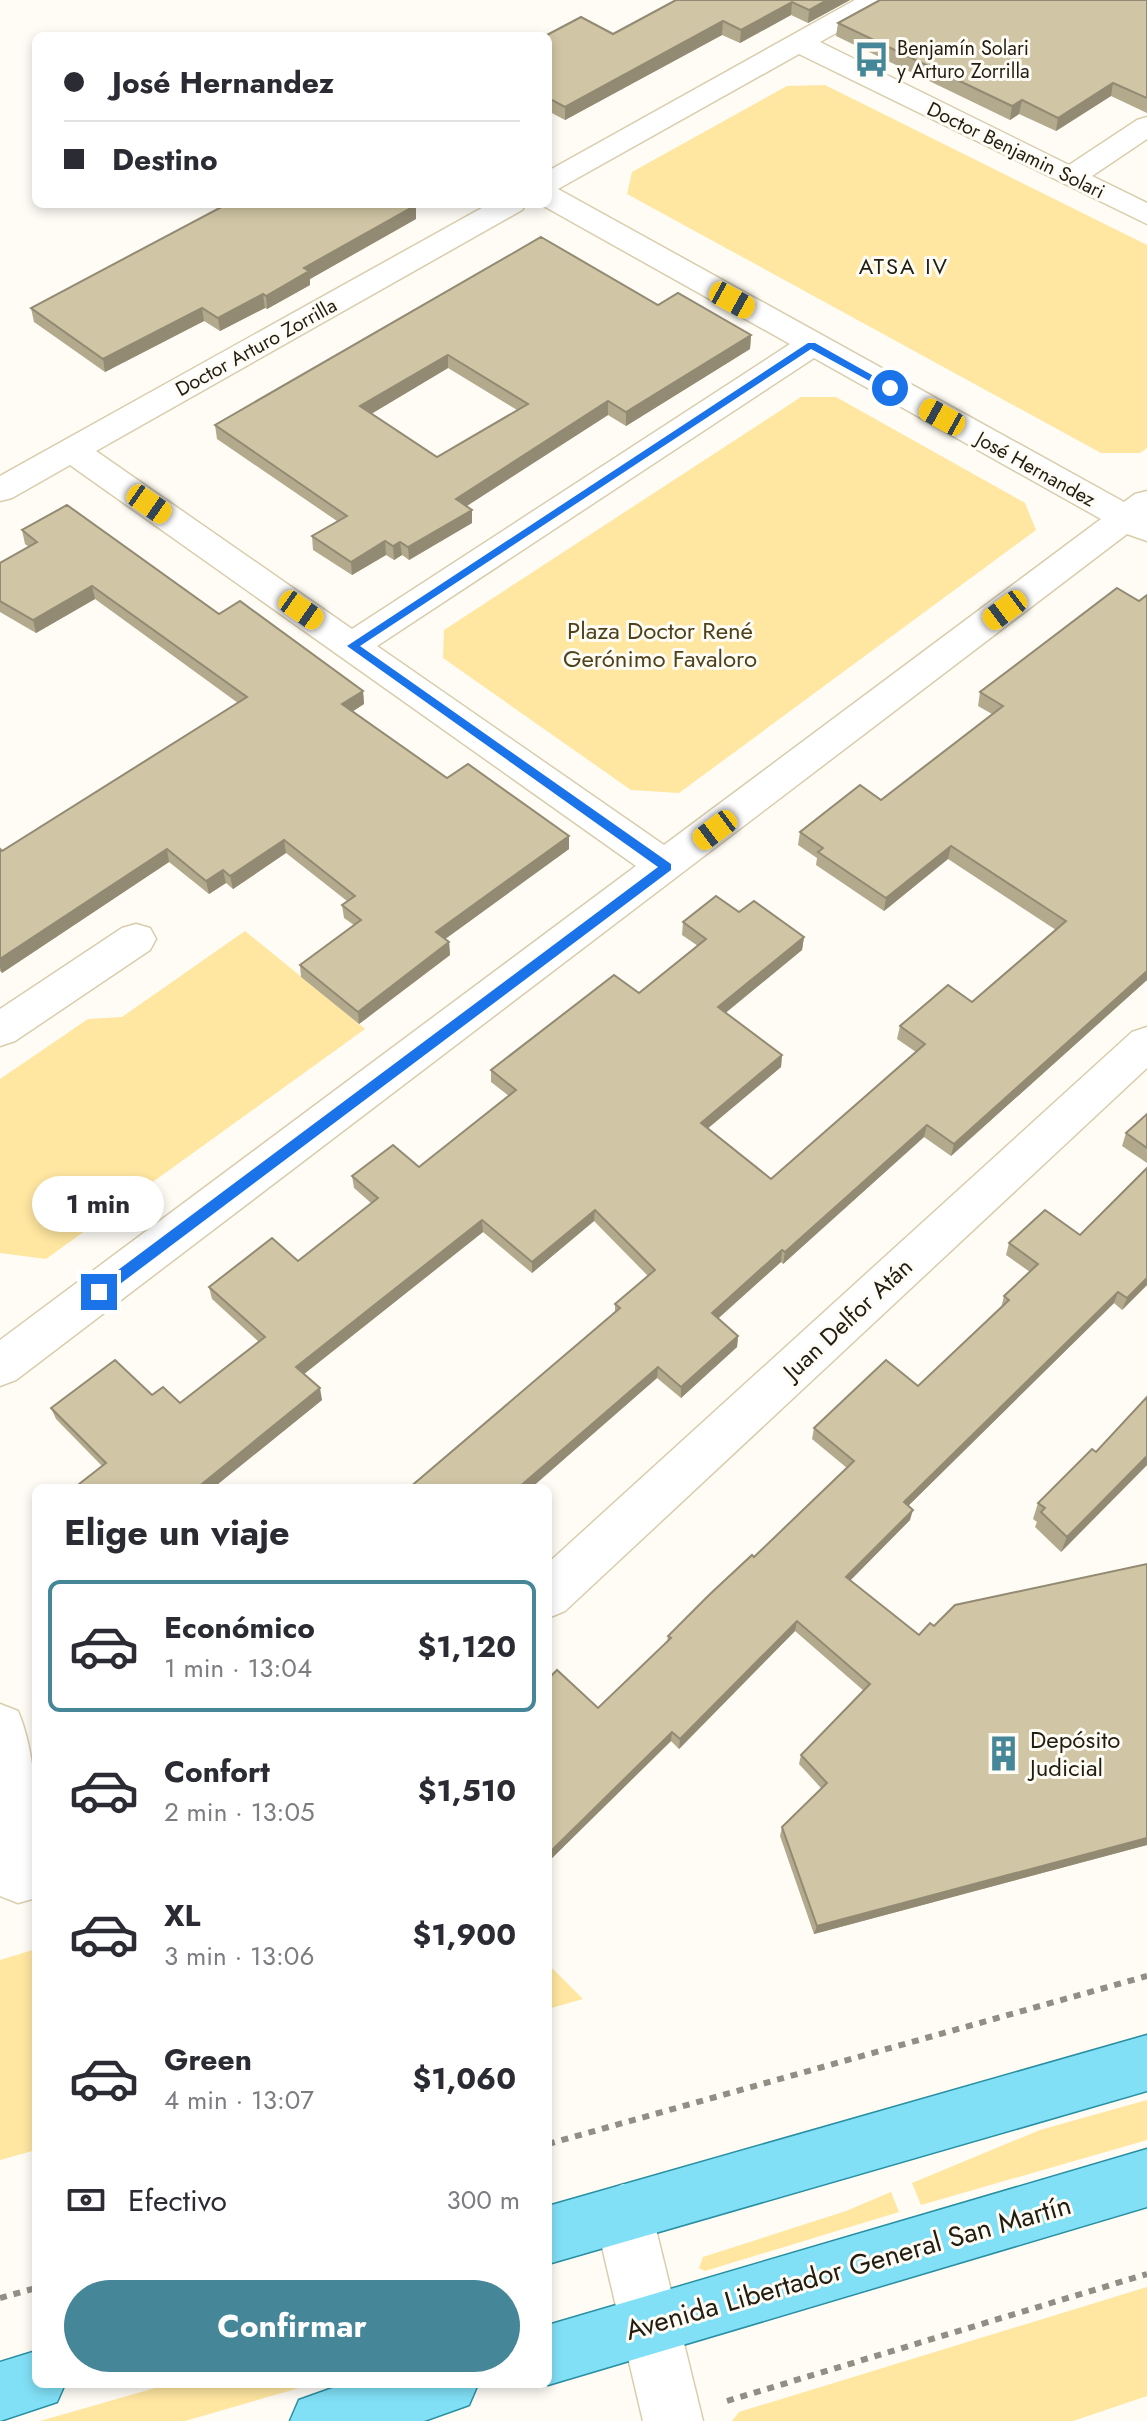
<!DOCTYPE html>
<html lang="es">
<head>
<meta charset="utf-8">
<style>
  :root { --surface:#fff; --page:#f7f7f7; --text:#2b2b33; --muted:#7c7c81; --line:#e1e1e2; --accent:#458799 }
  body { margin:0; font-family:Jost,sans-serif; background:var(--page); color:var(--text); height:100vh; display:flex; flex-direction:column; font-size:30px; white-space:nowrap }
  * { box-sizing:border-box; margin:0 }
  p { font-size:26px; color:var(--muted) }
  .icon { flex:none; width:44px; height:44px; fill:none; stroke:currentColor; stroke-width:2; stroke-linecap:round; stroke-linejoin:round }
  .map { position:relative; flex:1; overflow:hidden }
  .details { position:absolute; left:32px; top:1484px; width:520px; height:904px; display:flex; flex-direction:column; background:var(--surface); border-radius:12px; box-shadow:0 4px 12px #0003 }
  .details>* { flex:none }
  .top-card { position:absolute; left:32px; top:32px; width:520px; height:176px; border-radius:12px; box-shadow:0 4px 12px #0003; display:grid; align-content:center; height:176px; padding:0 32px; background:var(--surface) }
  .end { position:absolute; width:36px; height:36px; margin:-18px; border:10px solid #1a73e8; background:#fff; box-shadow:0 0 0 4px #fff }
  .from { border-radius:50% }
  .bubble { position:absolute; height:56px; border-radius:28px; background:var(--surface); box-shadow:0 4px 12px #0003; font-size:26px; font-weight:700; line-height:56px; text-align:center }
  .car { position:absolute; width:24px; height:48px; margin:-24px -12px; border-radius:10px; box-shadow:0 0 6px 2px #0007; background:linear-gradient(#f5c518 24%,#345 0 40%,#f5c518 0 76%,#345 0 86%,#f5c518 0) }
  .top-card b { display:flex; align-items:center; gap:28px; height:76px; font-size:30px }
  .top-card b+b { border-top:2px solid var(--line) }
  .top-card i { width:20px; height:20px; background:var(--text) }
  ul { padding:0; list-style:none }
  li { display:flex; align-items:center; gap:24px; height:132px; margin:0 16px 12px; padding:0 16px; border:4px solid transparent; border-radius:12px }
  li div { flex:1 }
  li b { display:block; font-size:30px }
  li em { font-style:normal; font-weight:700 }
  li.on { border-color:var(--accent) }
  li>.icon { width:72px; height:72px; stroke-width:1.5 }
  h2 { padding:0 32px; font-size:36px; line-height:96px }
  .pay { display:flex; align-items:center; gap:20px; height:88px; padding:0 32px; font-size:30px }
  .pay p { margin-inline-start:auto }
  .primary-button { display:flex; gap:16px; margin-top:auto; padding:16px 32px }
  .primary-button a { flex:1; height:92px; border-radius:48px; background:var(--accent); color:#fff; font-size:32px; font-weight:700; line-height:92px; text-align:center }
  .map>svg:first-child { display:block }
  .green { fill:#ffe7a1 }
  .lines { fill:none; stroke-linecap:round; stroke-linejoin:round }
  .street-casing { stroke:#d8cdac; stroke-width:3 }
  .primary-casing { stroke:#298fa2; stroke-width:3 }
  .path { stroke:#918e84; stroke-width:6; stroke-dasharray:7 7; stroke-linecap:butt }
  .street { fill:#fff; fill-rule:evenodd }
  .primary { fill:#81e0f6; fill-rule:evenodd }
  .wall { fill:#b3a98d; fill-rule:evenodd }
  .shaded-wall { fill:#928a73 }
  .building { fill:#d0c5a4; stroke:#928a73; stroke-width:2; fill-rule:evenodd }
  .route { fill:#1a73e8 }
  .labels { text-anchor:middle; stroke-width:6; stroke-linejoin:round; paint-order:stroke }
  .far-poi-label { font-size:20px; fill:#211d10; stroke:#fefcf5; text-anchor:start }
  .far-street-label { font-size:20px; fill:#211d10; stroke:#fefcf5 }
  .far-neighbourhood-label { font-size:22px; letter-spacing:2px; fill:#211d10; stroke:#fefcf5 }
  .park-label { font-size:24px; fill:#4f421a; stroke:#fefcf5 }
  .street-label { font-size:24px; fill:#211d10; stroke:#fefcf5 }
  .poi-label { font-size:24px; fill:#211d10; stroke:#fefcf5; text-anchor:start }
  .near-street-label { font-size:28px; fill:#211d10; stroke:#fefcf5 }
</style>
</head>
<body>
<div class="map">
<svg width="1147" height="2421" viewBox="0 0 1147 2421">
  <rect width="100%" height="100%" fill="#fefcf5"/>
  <!-- green -->
  <g class="green">
    <path d="M825 85 1147 245V448L1140 453H1101L627 194 632 172 787 86Z"/>
    <path d="M801 397H836L1025 503 1036 530 679 793 631 790 443 658 444 630Z"/>
    <path d="M245 931 365 1029 46 1259 0 1253V1079L88 1019 122 1017Z"/>
    <path d="M36 1949V2150L0 2160V1960Z"/>
    <path d="M548 1964 583 1999 548 2009Z"/>
    <path d="M1147 2100V2140L921 2205 912 2183 1040 2130Z"/>
    <path d="M891 2192 899 2212 705 2271 699 2268 703 2257 846 2211Z"/>
    <path d="M1147 2287V2396L1073 2421H732L739 2412Z"/>
    <path d="M169 2384H313L185 2421H40Z"/>
  </g>
  <g class="lines">
    <defs>
      <g id="street">
        <path d="M855 0H889L885 6 820 42 1069 165 1137 120 1147 117V139L1092 176 1147 203V224L799 54 558 189 1124 502 1135 494 1147 491V541L1127 534 16 1380 0 1386V1340L636 866 70 465 12 498 0 501V476L489 204H526L522 210 96 451 352 629 790 344 540 204H548V171ZM814 358 1101 519 664 845 377 646Z"/>
        <path d="M136 924 150 928 156 939 150 950 15 1041 0 1046V1009L122 928Z"/>
        <path d="M1147 1027V1068L565 1611 548 1618V1563L1132 1032Z"/>
        <path d="M0 1704 18 1711C41 1765 36 1840 36 1898L18 1903 0 1896Z"/>
        <path d="M623 2184 643 2193 652 2213 703 2421H643L594 2213 603 2193Z"/>
      </g>
      <g id="primary">
        <path d="M1147 2035V2091L548 2264V2206Z"/>
        <path d="M1147 2149V2207L548 2385 546 2384 548 2325Z"/>
        <path d="M36 2351V2384H65L57 2402 0 2421V2362Z"/>
        <path d="M344 2384H478L469 2405 424 2421H290L299 2400Z"/>
      </g>
    </defs>
    <!-- street casing -->
    <use href="#street" class="street-casing"/>
    <!-- primary casing -->
    <use href="#primary" class="primary-casing"/>
    <!-- path -->
    <g class="path">
      <path d="M548 2144 1147 1976"/>
      <path d="M0 2298 36 2288"/>
      <path d="M727 2401 1147 2274"/>
    </g>
    <!-- street -->
    <use href="#street" class="street"/>
    <!-- primary -->
    <use href="#primary" class="primary"/>
  </g>
  <!-- wall -->
  <g class="wall">
    <path d="M676 0H850L808 23 791 15 740 43 722 35 565 120 548 111V36L613 34Z"/>
    <path d="M1147 0V113L1111 96 1056 131 1019 114 1010 120 836 36 838 23Z"/>
    <path d="M416 219 310 279V285L267 309 265 308 220 331 204 321 105 372 34 322 31 308Z"/>
    <path d="M541 237 658 305 751 335 750 349 626 426 608 415 466 506 472 523 409 560 402 555 394 560 386 555 352 575 313 550 312 536 337 521 217 439 215 425ZM448 368 517 410 437 457 371 414Z"/>
    <path d="M22 530 219 614 363 691 364 704 353 711 447 778 569 849 445 939 449 942 450 955 359 1024 301 977 300 965 354 925 344 918 342 905 347 901 286 853 233 889 226 883 209 894 169 862 2 973 0 971V849L2 851 238 703 95 599 36 633 0 612V563L29 547 25 544Z"/>
    <path d="M1147 595V980L951 1156 924 1137 783 1264 781 1262 718 1318 738 1336 737 1347 681 1398 657 1378 531 1488H409L615 1312V1304L648 1276 594 1221 532 1273 483 1232 304 1374 322 1400 213 1488H74L102 1466 56 1419 51 1408 152 1395 180 1403 259 1342 212 1299 209 1287 298 1261 371 1203 354 1188 352 1176 419 1167 509 1096 491 1082V1070L639 993 698 946 682 935 683 922 739 912 804 937 802 950 725 1013 782 1055 781 1067 708 1128 771 1179 916 1052 897 1039 900 1026 972 1002 1056 930 948 859 884 911 816 865 817 858 798 845 800 832 881 800 992 714 978 706 980 692 1139 601Z"/>
    <path d="M1147 1114V1163L1122 1146 1126 1133Z"/>
    <path d="M1009 1243 1147 1285 1122 1310 1114 1303 908 1506 910 1520 850 1580 919 1635 934 1626 1147 1564V1845L814 1934 780 1836 782 1827 821 1788 799 1764 801 1755 864 1691 795 1631 679 1749 671 1741 548 1862V1679L598 1708 667 1642 668 1636 754 1557 847 1468 812 1439 814 1428 918 1386 1001 1308 1004 1296 1030 1272 1006 1255Z"/>
    <path d="M1147 1397V1465L1061 1552 1035 1527 1037 1522 1033 1519 1038 1503 1096 1452Z"/>
  </g>
  <!-- shaded-wall -->
  <g class="shaded-wall">
    <path d="M827 0H850L808 23 809 10Z"/>
    <path d="M792 2 791 15 740 43 741 30Z"/>
    <path d="M723 21 722 35 565 120V107Z"/>
    <path d="M1113 83 1111 96 1056 131 1058 118Z"/>
    <path d="M1022 100 1019 114 1010 120 1012 106Z"/>
    <path d="M416 205V219L310 279V285L267 309 266 296 304 268Z"/>
    <path d="M263 294 265 308 220 331 218 318Z"/>
    <path d="M202 308 204 321 105 372 103 359Z"/>
    <path d="M751 335 750 349 626 426V412Z"/>
    <path d="M448 355V368L361 420 360 406Z"/>
    <path d="M608 401V415L456 513V499Z"/>
    <path d="M472 510V523L409 560 408 547Z"/>
    <path d="M385 541 386 555 352 575 351 562Z"/>
    <path d="M400 542 402 555 394 560 393 546Z"/>
    <path d="M92 586 95 599 36 633 33 620Z"/>
    <path d="M363 691 364 704 344 717 342 704Z"/>
    <path d="M569 836V849L437 945 436 932Z"/>
    <path d="M284 840 286 853 233 889 230 876Z"/>
    <path d="M951 846 948 859 884 911 886 898Z"/>
    <path d="M167 849 169 862 2 973 0 967V959Z"/>
    <path d="M223 870 226 883 209 894 206 881Z"/>
    <path d="M804 937 802 950 717 1020 718 1007Z"/>
    <path d="M449 942 450 955 359 1024 358 1012Z"/>
    <path d="M1147 971V980L951 1156 954 1144Z"/>
    <path d="M782 1055 781 1067 700 1135 701 1123Z"/>
    <path d="M927 1125 924 1137 783 1264 785 1252Z"/>
    <path d="M595 1210 594 1221 532 1273V1262Z"/>
    <path d="M482 1220 483 1232 299 1378 296 1367Z"/>
    <path d="M782 1250 781 1262 711 1325 712 1313Z"/>
    <path d="M1147 1278V1285L1122 1310 1127 1298Z"/>
    <path d="M1118 1292 1114 1303 901 1513 904 1502Z"/>
    <path d="M738 1336 737 1347 681 1398V1387Z"/>
    <path d="M658 1367 657 1378 531 1488H518Z"/>
    <path d="M320 1388 322 1400 213 1488H197Z"/>
    <path d="M1147 1456V1465L1061 1552 1067 1537Z"/>
    <path d="M913 1510 910 1520 844 1587 846 1577Z"/>
    <path d="M797 1621 795 1631 679 1749 680 1739Z"/>
    <path d="M672 1732 671 1741 548 1862V1854Z"/>
    <path d="M1147 1838V1845L814 1934 817 1926Z"/>
  </g>
  <!-- building -->
  <g class="building">
    <path d="M676 0H827L809 10 792 2 741 30 723 21 565 107 548 98V36H545L581 17 613 34Z"/>
    <path d="M880 0H1147V98L1113 83 1058 118 1022 100 1012 106 838 23Z"/>
    <path d="M227 204H413L416 205 304 268 309 271 266 296 263 294 218 318 202 308 103 359 31 308Z"/>
    <path d="M541 237 658 305 678 293 751 335 626 412 608 401 456 499 472 510 408 547 400 542 393 546 385 541 351 562 312 536 347 516 215 425ZM448 355 528 404 437 457 360 406Z"/>
    <path d="M67 505 219 614 240 601 363 691 342 704 447 778 468 764 569 836 436 932 449 942 358 1012 300 965 361 920 342 905 355 896 284 840 230 876 223 870 206 881 167 849 0 959V849L2 851 247 697 92 586 33 620 0 601V563L37 542 22 530Z"/>
    <path d="M1117 588 1139 601 1147 595V971L954 1144 927 1125 785 1252 782 1250 712 1313 738 1336 681 1387 658 1367 518 1488H409L620 1308 615 1304 655 1270 595 1210 532 1262 482 1220 296 1367 320 1388 197 1488H74L106 1463 51 1408 115 1360 152 1395 163 1387 180 1403 265 1337 209 1287 272 1238 298 1261 378 1198 352 1176 393 1145 419 1167 516 1090 491 1070 614 975 639 993 706 939 683 922 716 896 739 912 754 901 804 937 718 1007 782 1055 701 1123 771 1179 925 1044 900 1026 948 985 972 1002 1066 921 951 846 886 898 818 852 823 848 800 832 860 785 881 800 1003 706 980 692Z"/>
    <path d="M1147 1114V1148L1126 1133Z"/>
    <path d="M1147 1168V1278L1127 1298 1118 1292 904 1502 913 1510 846 1577 919 1635 930 1623 934 1626 955 1605 1147 1564V1838L817 1926 782 1827 827 1783 801 1755 870 1684 797 1621 680 1739 672 1732 548 1854V1679L557 1670 598 1708 671 1638 668 1636 709 1595 752 1555 754 1557 854 1461 814 1428 886 1360 918 1386 1009 1300 1004 1296 1038 1264 1009 1243 1045 1210 1080 1235Z"/>
    <path d="M1147 1397V1456L1067 1537 1041 1512 1045 1508 1038 1503 1092 1449 1096 1452Z"/>
  </g>
  <!-- route -->
  <path class="route" d="M808 343H815L895 388 886 390 811 349 360 646 671 864V870L104 1296H94V1288L658 867 347 646Z"/>
  <!-- icons -->
  <defs>
    <symbol id="bus-bare" viewBox="-9 -9 18 18"><path d="M-5-6H5V4H4V6H2V4H-2V6H-4V4H-5ZM-3.5-4V0h7V-4ZM-3.5 1.2v1.5H-2V1.2ZM2 1.2v1.5H3.5V1.2Z" fill="#458799" stroke="#fefcf5" stroke-width="2.5" paint-order="stroke"/></symbol>
    <symbol id="building-bare" viewBox="-9 -9 18 18"><path d="M-4-6H4V6H1V3H-1V6H-4ZM-2.5-4.3h1.7v1.8h-1.7ZM.8-4.3h1.7v1.8H.8ZM-2.5-1h1.7V.8h-1.7ZM.8-1h1.7V.8H.8Z" fill="#458799" stroke="#fefcf5" stroke-width="2.5" paint-order="stroke"/></symbol>
  </defs>
  <g fill-rule="evenodd">
    <use href="#bus-bare" x="846" y="34" width="51" height="51"/>
    <use href="#building-bare" x="978" y="1728" width="51" height="51"/>
  </g>
  <g class="labels">
    <!-- far-poi labels -->
    <g class="far-poi-label">
      <text x="897" y="55">Benjamín Solari<tspan x="897" dy="23">y Arturo Zorrilla</tspan></text>
    </g>
    <!-- far-street labels -->
    <g class="far-street-label">
      <text transform="translate(1016 150) rotate(26)" y="7">Doctor Benjamin Solari</text>
      <text transform="translate(256 347) rotate(-29)" y="7">Doctor Arturo Zorrilla</text>
      <text transform="translate(1036 469) rotate(29)" y="7">José Hernandez</text>
    </g>
    <!-- far-neighbourhood labels -->
    <g class="far-neighbourhood-label">
      <text x="904" y="274">ATSA IV</text>
    </g>
    <!-- park labels -->
    <g class="park-label">
      <text x="660" y="639">Plaza Doctor René<tspan x="660" dy="28">Gerónimo Favaloro</tspan></text>
    </g>
    <!-- street labels -->
    <g class="street-label">
      <text transform="translate(848 1319) rotate(-43)" y="8">Juan Delfor Atán</text>
    </g>
    <!-- poi labels -->
    <g class="poi-label">
      <text x="1030" y="1748">Depósito<tspan x="1030" dy="28">Judicial</tspan></text>
    </g>
    <!-- near-street labels -->
    <g class="near-street-label">
      <text transform="translate(848 2267) rotate(-16)" y="10">Avenida Libertador General San Martín</text>
    </g>
  </g>
</svg>
<i class="end from" style="left:890px;top:388px"></i>
<i class="end" style="left:99px;top:1292px"></i>
<div class="bubble" style="left:32px;top:1176px;width:132px">1 min</div>
<i class="car" style="left:732px;top:300px;rotate:119deg"></i>
<i class="car" style="left:942px;top:417px;rotate:299deg"></i>
<i class="car" style="left:149px;top:504px;rotate:125deg"></i>
<i class="car" style="left:301px;top:610px;rotate:125deg"></i>
<i class="car" style="left:1005px;top:610px;rotate:233deg"></i>
<i class="car" style="left:715px;top:830px;rotate:233deg"></i>
<div class="top-card">
<b><i class="from"></i>José Hernandez</b>
<b><i></i>Destino</b>
</div>
<section class="details">
<h2>Elige un viaje</h2>
<ul>
<li class="on"><svg class="icon" aria-label="car" viewBox="0 0 24 24"><path d="M5 17H2v-5l4-1 3-4h7l3 4 3 1v5h-3M9 17h6M6 11h13"/><circle cx="7" cy="17" r="2"/><circle cx="17" cy="17" r="2"/></svg><div><b>Económico</b><p>1 min · 13:04</p></div><em>$1,120</em></li>
<li><svg class="icon" aria-label="car" viewBox="0 0 24 24"><path d="M5 17H2v-5l4-1 3-4h7l3 4 3 1v5h-3M9 17h6M6 11h13"/><circle cx="7" cy="17" r="2"/><circle cx="17" cy="17" r="2"/></svg><div><b>Confort</b><p>2 min · 13:05</p></div><em>$1,510</em></li>
<li><svg class="icon" aria-label="car" viewBox="0 0 24 24"><path d="M5 17H2v-5l4-1 3-4h7l3 4 3 1v5h-3M9 17h6M6 11h13"/><circle cx="7" cy="17" r="2"/><circle cx="17" cy="17" r="2"/></svg><div><b>XL</b><p>3 min · 13:06</p></div><em>$1,900</em></li>
<li><svg class="icon" aria-label="car" viewBox="0 0 24 24"><path d="M5 17H2v-5l4-1 3-4h7l3 4 3 1v5h-3M9 17h6M6 11h13"/><circle cx="7" cy="17" r="2"/><circle cx="17" cy="17" r="2"/></svg><div><b>Green</b><p>4 min · 13:07</p></div><em>$1,060</em></li>
</ul>
<div class="pay"><svg class="icon" aria-label="cash" viewBox="0 0 24 24"><path d="M3 7h18v10H3z"/><circle cx="12" cy="12" r="2"/></svg>Efectivo<p>300 m</p></div>
<div class="primary-button"><a>Confirmar</a></div>
</section>
</div>
</body>
</html>
